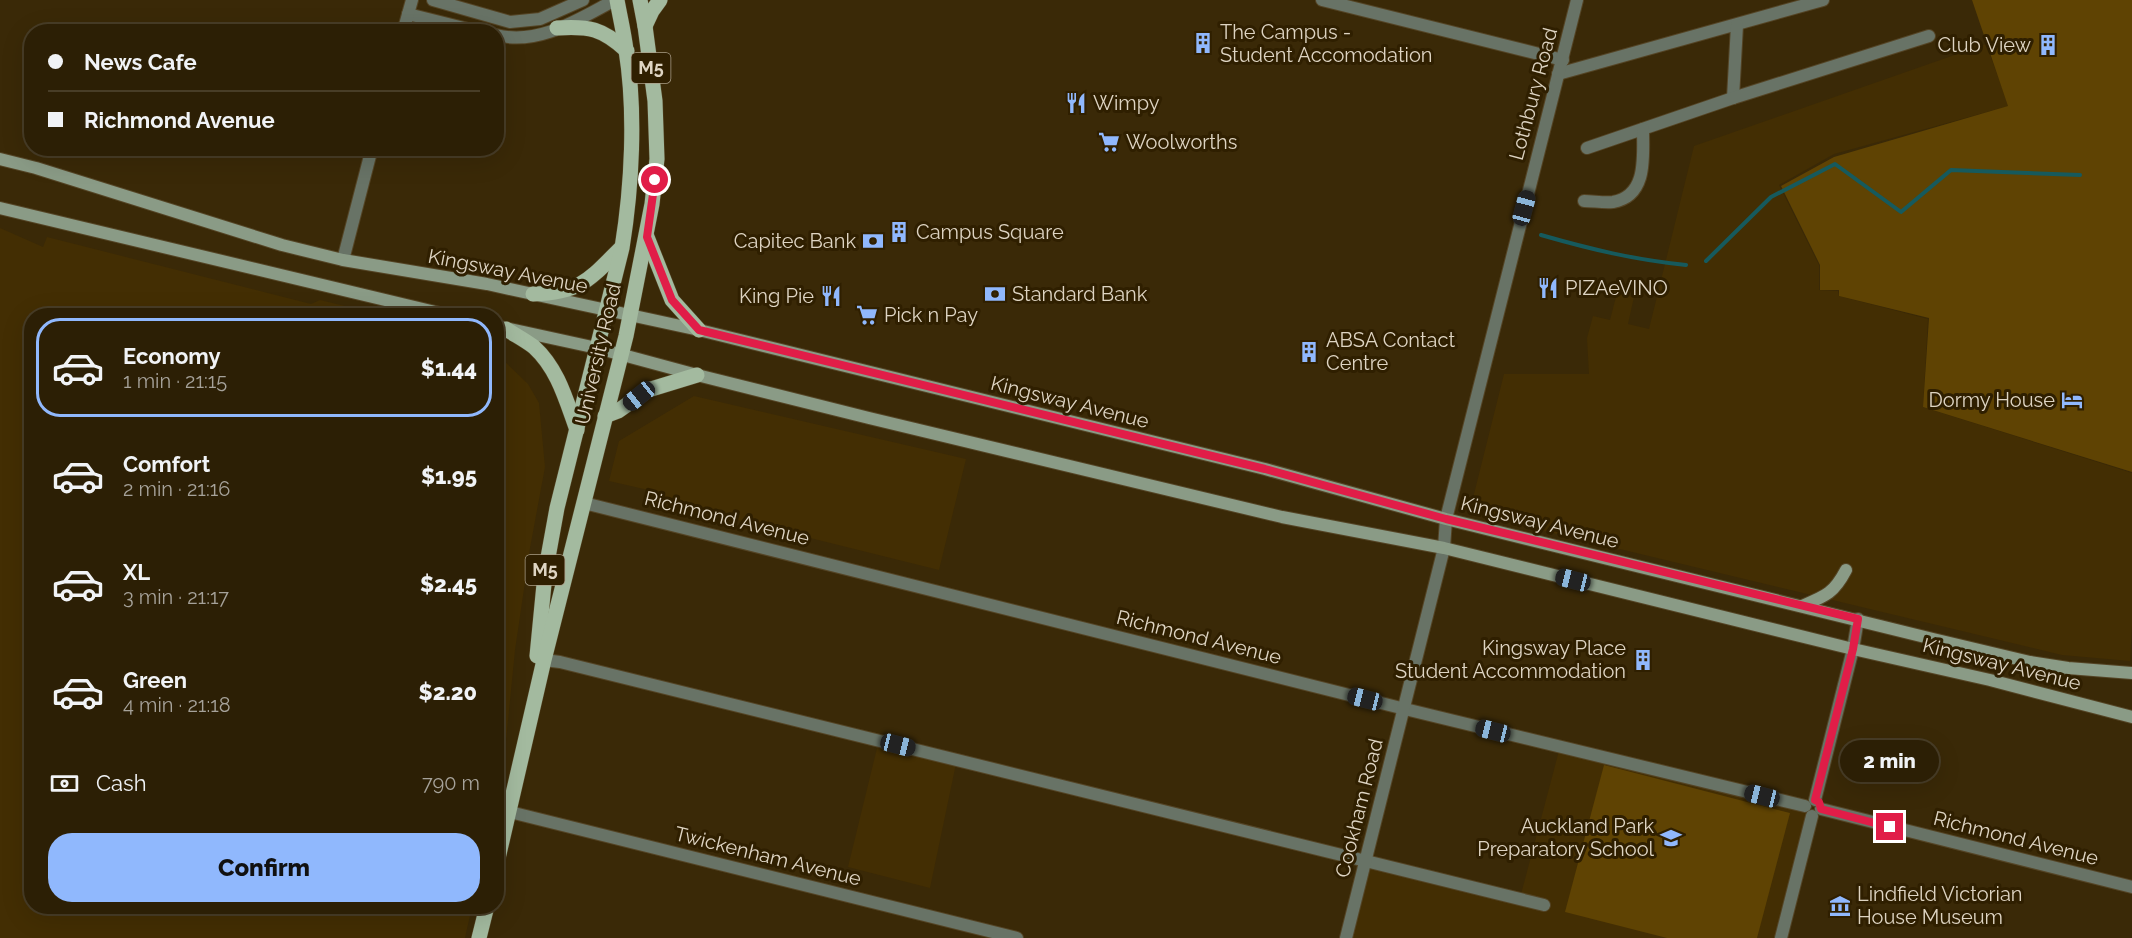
<!DOCTYPE html>
<html lang="en">
<head>
<meta charset="utf-8">
<style>
  :root { --surface:#2c1f05; --page:#34270f; --text:#f1f3f6; --muted:#a6a29a; --line:#483d27; --accent:#90b8fd }
  body { margin:0; font-family:Raleway,sans-serif; background:var(--page); color:var(--text); height:100vh; display:flex; flex-direction:column; font-size:22px; white-space:nowrap }
  * { box-sizing:border-box; margin:0 }
  p { font-size:20px; color:var(--muted) }
  .icon { flex:none; width:33px; height:33px; fill:none; stroke:currentColor; stroke-width:2; stroke-linecap:round; stroke-linejoin:round }
  .map { position:relative; flex:1; overflow:hidden }
  .details { position:absolute; left:24px; top:308px; width:480px; height:606px; display:flex; flex-direction:column; background:var(--surface); border-radius:24px; box-shadow:0 6px 24px #0002,0 0 0 2px var(--line) }
  .details>* { flex:none }
  .top-card { position:absolute; left:24px; top:24px; width:480px; height:132px; border-radius:24px; box-shadow:0 6px 24px #0002,0 0 0 2px var(--line); display:grid; align-content:center; height:132px; padding:0 24px; background:var(--surface) }
  .end { position:absolute; width:27px; height:27px; margin:-14px; border:8px solid #e11d48; background:#fff; box-shadow:0 0 0 3px #fff }
  .from { border-radius:50% }
  .bubble { position:absolute; height:42px; border-radius:21px; background:var(--surface); box-shadow:0 6px 24px #0002,0 0 0 2px var(--line); font-size:20px; font-weight:800; line-height:42px; text-align:center }
  .car { position:absolute; width:18px; height:36px; margin:-18px -9px; border-radius:8px; box-shadow:0 0 4px 2px #0007; background:linear-gradient(#222 24%,#8ab4d8 0 40%,#222 0 76%,#8ab4d8 0 86%,#222 0) }
  .top-card b { display:flex; align-items:center; gap:21px; height:57px; font-size:22px }
  .top-card b+b { border-top:2px solid var(--line) }
  .top-card i { width:15px; height:15px; background:var(--text) }
  ul { padding:10px 0 0; list-style:none }
  li { display:flex; align-items:center; gap:18px; height:99px; margin:0 12px 9px; padding:0 12px; border:3px solid transparent; border-radius:24px }
  li div { flex:1 }
  li b { display:block; font-size:22px }
  li em { font-style:normal; font-weight:800 }
  li.active { border-color:var(--accent) }
  li>.icon { width:54px; height:54px; stroke-width:1.5 }
  .pay { display:flex; align-items:center; gap:15px; height:66px; padding:0 24px; font-size:22px }
  .pay p { margin-inline-start:auto }
  .primary-button { display:flex; gap:12px; margin-top:auto; padding:12px 24px }
  .primary-button a { flex:1; height:69px; border-radius:24px; background:var(--accent); color:#111; font-size:24px; font-weight:800; line-height:69px; text-align:center }
  .map>svg:first-child { display:block }
  .built { fill:#432e03 }
  .green { fill:#5f4303 }
  .lines { fill:none; stroke-linecap:round; stroke-linejoin:round }
  .stream { stroke:#165a5d; stroke-width:4 }
  .minor-casing { stroke:#544425; stroke-width:14 }
  .secondary-casing { stroke:#544425; stroke-width:14 }
  .primary-casing { stroke:#544425; stroke-width:16 }
  .minor { stroke:#687366; stroke-width:12 }
  .secondary { stroke:#8a9b86; stroke-width:12 }
  .primary { stroke:#a3ba9f; stroke-width:15 }
  .route { stroke:#e11d48; stroke-width:8 }
  .labels { text-anchor:middle; stroke-width:6; stroke-linejoin:round; paint-order:stroke }
  .shield { fill:#2f1f00; stroke:#aa9e88; stroke-width:1.5 }
  .shield-label { font-size:18px; font-weight:bold; fill:#ded4c2 }
  .poi-label { font-size:20px; fill:#ded4c2; stroke:#2f1f00; text-anchor:start }
  .street-label { font-size:20px; fill:#ded4c2; stroke:#2f1f00 }
</style>
</head>
<body>
<div class="map">
<svg width="2132" height="938" viewBox="0 0 2132 938">
  <rect width="100%" height="100%" fill="#3a2907"/>
  <!-- built -->
  <g class="built">
    <path d="M1986 44 2009 106 1834 154 1779 185 1819 265V290L1838 291 1839 296 1928 319 1923 407 2132 473V626L2130 661 2062 655 1482 516 1476 511 1472 502 1504 374H1589L1587 338 1593 316 1610 320 1617 293 1634 297 1628 324 1649 329 1694 146Z"/>
    <path d="M0 228 43 247 47 237 311 304 320 300 382 315H32V906H472L465 938H0Z"/>
    <path d="M497 354 528 384 539 403 545 467 530 548 515 650 502 781 497 804Z"/>
    <path d="M694 396 966 459 939 570 694 509 695 504 657 495V492L609 481 619 441Z"/>
    <path d="M879 740 957 759 930 888 848 867Z"/>
    <path d="M1560 747 1806 804 1812 816 1781 938H1346L1366 860 1520 898Z"/>
  </g>
  <!-- green -->
  <g class="green">
    <path d="M1972 0H2132V472L1923 407 1929 318 1839 296V290H1820V265L1781 186 1834 157 2008 106Z"/>
    <path d="M1604 765 1790 813 1757 938H1667L1565 912Z"/>
  </g>
  <g class="lines">
    <!-- stream -->
    <g class="stream">
      <path d="M1541 235C1590 249 1635 260 1686 265"/>
      <path d="M1706 261 1771 197 1835 164 1901 212 1951 170 2080 175"/>
    </g>
    <defs>
      <g id="minor">
        <path d="M433 0 510 22 540 19 583 0"/>
        <path d="M1322 0 1563 60"/>
        <path d="M408 14 480 32"/>
        <path d="M403 32 412 0"/>
        <path d="M496 35C539 46 579 19 615 0"/>
        <path d="M1558 74 1823 0"/>
        <path d="M1733 98 1737 25"/>
        <path d="M1587 148 1733 98 1929 36"/>
        <path d="M1584 201C1593 201 1604 203 1613 202 1648 196 1643 156 1643 129"/>
        <path d="M343 260 372 148"/>
        <path d="M584 503 1405 709 1805 806"/>
        <path d="M544 660 560 662 1544 905"/>
        <path d="M1815 800 1853 649 1858 619"/>
        <path d="M1821 809 2132 887"/>
        <path d="M510 812 1017 938"/>
        <path d="M1346 938 1444 548 1446 519 1577 0"/>
        <path d="M1781 938 1812 816"/>
      </g>
      <g id="secondary">
        <path d="M0 159 36 168 282 245 343 260 487 284 699 330 1265 469 1446 519 1933 639 2030 662 2068 668 2132 673"/>
        <path d="M0 208 448 315"/>
        <path d="M496 326 597 348 697 375 869 418 1282 517 1444 548 1853 649 1990 680 2132 717"/>
        <path d="M1802 606C1826 596 1834 593 1846 570"/>
      </g>
      <g id="primary">
        <path d="M645 26 652 11 660 0"/>
        <path d="M557 28C589 26 602 28 627 51"/>
        <path d="M647 237 672 300 699 330"/>
        <path d="M533 294C581 292 588 281 620 249"/>
        <path d="M506 329C515 335 525 340 534 347 558 369 566 400 577 430"/>
        <path d="M605 416 618 411 648 390 697 375"/>
        <path d="M537 656 545 574 557 508 622 248C632 186 636 112 626 50 624 33 620 17 617 0"/>
        <path d="M496 867 544 660 626 336 652 204 657 159 655 101 645 26 640 0"/>
        <path d="M479 938 487 906"/>
      </g>
    </defs>
    <!-- minor casing -->
    <use href="#minor" class="minor-casing"/>
    <!-- secondary casing -->
    <use href="#secondary" class="secondary-casing"/>
    <!-- primary casing -->
    <use href="#primary" class="primary-casing"/>
    <!-- minor -->
    <use href="#minor" class="minor"/>
    <!-- secondary -->
    <use href="#secondary" class="secondary"/>
    <!-- primary -->
    <use href="#primary" class="primary"/>
  </g>
  <g class="lines">
    <!-- route -->
    <path class="route" d="M655 180 647 237 672 300 699 330 1265 469 1446 519 1858 619 1853 649 1815 800 1819 802 1821 809 1890 827"/>
  </g>
  <!-- icons -->
  <defs>
    <symbol id="building-bare" viewBox="-9 -9 18 18"><path d="M-4-6H4V6H1V3H-1V6H-4ZM-2.5-4.3h1.7v1.8h-1.7ZM.8-4.3h1.7v1.8H.8ZM-2.5-1h1.7V.8h-1.7ZM.8-1h1.7V.8H.8Z" fill="#90b8fd" stroke="#2f1f00" stroke-width="2.5" paint-order="stroke"/></symbol>
    <symbol id="restaurant-bare" viewBox="-9 -9 18 18"><path d="M-5-6h1v4h1v-4h1v4h1v-4h1v5L-1.5 .5V6h-2V.5L-5-1ZM5-6V6H3V1.5H1.5Q1.5-4 5-6Z" fill="#90b8fd" stroke="#2f1f00" stroke-width="2.5" paint-order="stroke"/></symbol>
    <symbol id="supermarket-bare" viewBox="-9 -9 18 18"><path d="M-6-5.5h2.5l.6 2H6L4.5 2H-2.5L-4.4-4H-6ZM-1.5 3.2a1.3 1.3 0 1 0 .1 0ZM3 3.2a1.3 1.3 0 1 0 .1 0Z" fill="#90b8fd" stroke="#2f1f00" stroke-width="2.5" paint-order="stroke"/></symbol>
    <symbol id="bank-bare" viewBox="-9 -9 18 18"><path d="M-6-4H6V4H-6ZM0-2.3a2.3 2.3 0 1 0 0 4.6a2.3 2.3 0 1 0 0-4.6Z" fill="#90b8fd" stroke="#2f1f00" stroke-width="2.5" paint-order="stroke"/></symbol>
    <symbol id="hotel-bare" viewBox="-9 -9 18 18"><path d="M-6-4.5h1.5V1H6V5H4.5V3h-9V5H-6ZM-4 0a1.8 1.8 0 1 1 3.6 0ZM.5 0V-2.5h3Q6-2.5 6 0Z" fill="#90b8fd" stroke="#2f1f00" stroke-width="2.5" paint-order="stroke"/></symbol>
    <symbol id="school-bare" viewBox="-9 -9 18 18"><path d="M0-5L7-2L0 1L-7-2ZM-4 1L0 2.5L4 1V4Q0 6-4 4Z" fill="#90b8fd" stroke="#2f1f00" stroke-width="2.5" paint-order="stroke"/></symbol>
    <symbol id="museum-bare" viewBox="-9 -9 18 18"><path d="M0-6L6-3V-2H-6V-3ZM-5-1h2V3h-2ZM-1-1h2V3h-2ZM3-1h2V3H3ZM-6 4H6V6H-6Z" fill="#90b8fd" stroke="#2f1f00" stroke-width="2.5" paint-order="stroke"/></symbol>
  </defs>
  <g fill-rule="evenodd">
    <use href="#building-bare" x="1188" y="28" width="30" height="30"/>
    <use href="#building-bare" x="2033" y="30" width="30" height="30"/>
    <use href="#restaurant-bare" x="1061" y="88" width="30" height="30"/>
    <use href="#supermarket-bare" x="1094" y="127" width="30" height="30"/>
    <use href="#building-bare" x="884" y="217" width="30" height="30"/>
    <use href="#bank-bare" x="858" y="226" width="30" height="30"/>
    <use href="#restaurant-bare" x="1533" y="273" width="30" height="30"/>
    <use href="#bank-bare" x="980" y="279" width="30" height="30"/>
    <use href="#restaurant-bare" x="816" y="281" width="30" height="30"/>
    <use href="#supermarket-bare" x="852" y="300" width="30" height="30"/>
    <use href="#building-bare" x="1294" y="337" width="30" height="30"/>
    <use href="#hotel-bare" x="2057" y="385" width="30" height="30"/>
    <use href="#building-bare" x="1628" y="645" width="30" height="30"/>
    <use href="#school-bare" x="1656" y="823" width="30" height="30"/>
    <use href="#museum-bare" x="1825" y="891" width="30" height="30"/>
  </g>
  <g class="labels">
    <!-- shield labels -->
    <g class="shield">
      <rect x="631.5" y="53" width="39" height="30" rx="4.5"/>
      <rect x="525.5" y="555" width="39" height="30" rx="4.5"/>
    </g>
    <g class="shield-label">
      <text x="651" y="74">M5</text>
      <text x="545" y="576">M5</text>
    </g>
    <!-- poi labels -->
    <g class="poi-label">
      <text x="1220" y="39">The Campus -<tspan x="1220" dy="23">Student Accomodation</tspan></text>
      <text x="2031" y="52" text-anchor="end">Club View</text>
      <text x="1093" y="110">Wimpy</text>
      <text x="1126" y="149">Woolworths</text>
      <text x="916" y="239">Campus Square</text>
      <text x="856" y="248" text-anchor="end">Capitec Bank</text>
      <text x="1565" y="295">PIZAeVINO</text>
      <text x="1012" y="301">Standard Bank</text>
      <text x="814" y="303" text-anchor="end">King Pie</text>
      <text x="884" y="322">Pick n Pay</text>
      <text x="1326" y="347">ABSA Contact<tspan x="1326" dy="23">Centre</tspan></text>
      <text x="2055" y="407" text-anchor="end">Dormy House</text>
      <text x="1626" y="655" text-anchor="end">Kingsway Place<tspan x="1626" dy="23">Student Accommodation</tspan></text>
      <text x="1654" y="833" text-anchor="end">Auckland Park<tspan x="1654" dy="23">Preparatory School</tspan></text>
      <text x="1857" y="901">Lindfield Victorian<tspan x="1857" dy="23">House Museum</tspan></text>
    </g>
    <!-- street labels -->
    <g class="street-label">
      <text transform="translate(1533 94) rotate(-75)" y="7">Lothbury Road</text>
      <text transform="translate(508 271) rotate(11)" y="7">Kingsway Avenue</text>
      <text transform="translate(598 354) rotate(-77)" y="7">University Road</text>
      <text transform="translate(1070 402) rotate(14)" y="7">Kingsway Avenue</text>
      <text transform="translate(727 518) rotate(14)" y="7">Richmond Avenue</text>
      <text transform="translate(1540 522) rotate(14)" y="7">Kingsway Avenue</text>
      <text transform="translate(1199 637) rotate(14)" y="7">Richmond Avenue</text>
      <text transform="translate(2002 664) rotate(14)" y="7">Kingsway Avenue</text>
      <text transform="translate(1359 808) rotate(-76)" y="7">Cookham Road</text>
      <text transform="translate(2016 838) rotate(14)" y="7">Richmond Avenue</text>
      <text transform="translate(768 856) rotate(14)" y="7">Twickenham Avenue</text>
    </g>
  </g>
</svg>
<i class="end from" style="left:655px;top:180px"></i>
<i class="end" style="left:1890px;top:827px"></i>
<div class="bubble" style="left:1840px;top:740px;width:99px">2 min</div>
<i class="car" style="left:1524px;top:208px;rotate:15deg"></i>
<i class="car" style="left:639px;top:396px;rotate:231deg"></i>
<i class="car" style="left:1573px;top:580px;rotate:284deg"></i>
<i class="car" style="left:1365px;top:699px;rotate:284deg"></i>
<i class="car" style="left:1493px;top:731px;rotate:284deg"></i>
<i class="car" style="left:898px;top:745px;rotate:104deg"></i>
<i class="car" style="left:1762px;top:796px;rotate:284deg"></i>
<div class="top-card">
<b><i class="from"></i>News Cafe</b>
<b><i></i>Richmond Avenue</b>
</div>
<section class="details">
<ul>
<li class="active"><svg class="icon" aria-label="car" viewBox="0 0 24 24"><path d="M5 17H2v-5l4-1 3-4h7l3 4 3 1v5h-3M9 17h6M6 11h13"/><circle cx="7" cy="17" r="2"/><circle cx="17" cy="17" r="2"/></svg><div><b>Economy</b><p>1 min · 21:15</p></div><em>$1.44</em></li>
<li><svg class="icon" aria-label="car" viewBox="0 0 24 24"><path d="M5 17H2v-5l4-1 3-4h7l3 4 3 1v5h-3M9 17h6M6 11h13"/><circle cx="7" cy="17" r="2"/><circle cx="17" cy="17" r="2"/></svg><div><b>Comfort</b><p>2 min · 21:16</p></div><em>$1.95</em></li>
<li><svg class="icon" aria-label="car" viewBox="0 0 24 24"><path d="M5 17H2v-5l4-1 3-4h7l3 4 3 1v5h-3M9 17h6M6 11h13"/><circle cx="7" cy="17" r="2"/><circle cx="17" cy="17" r="2"/></svg><div><b>XL</b><p>3 min · 21:17</p></div><em>$2.45</em></li>
<li><svg class="icon" aria-label="car" viewBox="0 0 24 24"><path d="M5 17H2v-5l4-1 3-4h7l3 4 3 1v5h-3M9 17h6M6 11h13"/><circle cx="7" cy="17" r="2"/><circle cx="17" cy="17" r="2"/></svg><div><b>Green</b><p>4 min · 21:18</p></div><em>$2.20</em></li>
</ul>
<div class="pay"><svg class="icon" aria-label="cash" viewBox="0 0 24 24"><path d="M3 7h18v10H3z"/><circle cx="12" cy="12" r="2"/></svg>Cash<p>790 m</p></div>
<div class="primary-button"><a>Confirm</a></div>
</section>
</div>
</body>
</html>
